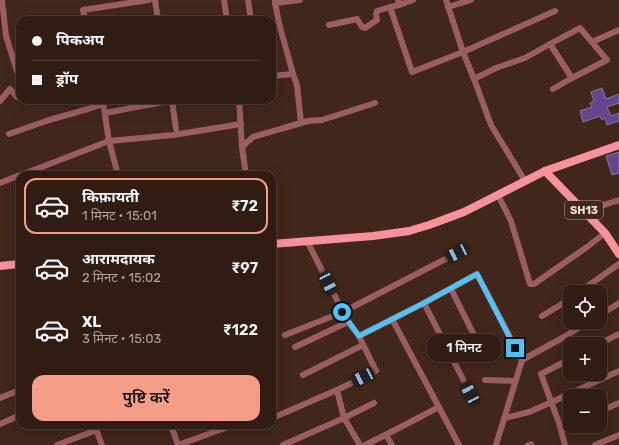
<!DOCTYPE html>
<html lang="hi">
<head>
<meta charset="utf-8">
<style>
  :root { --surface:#311c14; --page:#3d2922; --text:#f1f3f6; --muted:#a8a1a0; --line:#4c3a34; --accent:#f49e87 }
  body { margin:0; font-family:Rubik,"Noto Sans Devanagari",sans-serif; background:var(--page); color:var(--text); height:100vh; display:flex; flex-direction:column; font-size:15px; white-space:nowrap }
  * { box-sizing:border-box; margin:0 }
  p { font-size:13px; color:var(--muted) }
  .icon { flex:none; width:22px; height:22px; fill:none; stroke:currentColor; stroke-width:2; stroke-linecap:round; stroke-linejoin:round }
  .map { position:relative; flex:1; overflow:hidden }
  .details { position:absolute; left:16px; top:171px; width:260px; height:258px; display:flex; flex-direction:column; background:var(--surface); border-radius:12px; box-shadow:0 4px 16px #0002,0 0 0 1px var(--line) }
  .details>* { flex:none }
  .banner { position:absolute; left:16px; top:16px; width:260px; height:88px; border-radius:12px; box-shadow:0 4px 16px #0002,0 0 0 1px var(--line); display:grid; align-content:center; height:88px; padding:0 16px; background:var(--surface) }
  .buttons { position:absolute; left:563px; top:285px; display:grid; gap:8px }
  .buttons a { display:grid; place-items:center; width:44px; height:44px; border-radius:8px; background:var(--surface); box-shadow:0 4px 16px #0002,0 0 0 1px var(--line); font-size:20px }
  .end { position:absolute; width:18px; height:18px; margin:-9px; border:5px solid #4fc3f7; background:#111; box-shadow:0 0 0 2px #111 }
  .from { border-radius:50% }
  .bubble { position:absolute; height:28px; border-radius:12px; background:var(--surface); box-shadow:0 4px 16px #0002,0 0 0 1px var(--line); font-size:13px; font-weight:600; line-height:28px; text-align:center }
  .car { position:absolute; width:12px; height:24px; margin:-12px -6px; border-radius:5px; box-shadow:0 0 3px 1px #0007; background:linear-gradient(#222 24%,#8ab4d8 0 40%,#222 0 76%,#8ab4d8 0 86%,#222 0) }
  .banner b { display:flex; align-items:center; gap:14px; height:38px; font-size:15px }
  .banner b+b { border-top:1px solid var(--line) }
  .banner i { width:10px; height:10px; background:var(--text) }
  ul { padding:7px 0 0; list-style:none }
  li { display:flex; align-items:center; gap:12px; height:56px; margin:0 8px 6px; padding:0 8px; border:2px solid transparent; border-radius:12px }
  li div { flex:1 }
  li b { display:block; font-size:15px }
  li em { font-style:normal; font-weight:600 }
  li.on { border-color:var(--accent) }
  li>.icon { width:36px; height:36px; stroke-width:1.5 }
  .action { display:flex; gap:8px; margin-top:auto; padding:8px 16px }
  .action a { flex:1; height:46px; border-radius:12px; background:var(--accent); color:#111; font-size:16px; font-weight:600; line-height:46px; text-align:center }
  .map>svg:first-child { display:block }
  .building { fill:#65458f; stroke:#857a97 }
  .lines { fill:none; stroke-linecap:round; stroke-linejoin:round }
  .minor { stroke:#9a5d62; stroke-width:6 }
  .major { stroke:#f7929c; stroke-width:8 }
  .route { stroke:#4fc3f7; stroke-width:5 }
  .labels { text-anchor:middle; stroke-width:3.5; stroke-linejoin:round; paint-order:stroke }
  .shield { fill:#41261b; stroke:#bba59e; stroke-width:1 }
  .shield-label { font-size:11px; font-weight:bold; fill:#efdcd6 }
</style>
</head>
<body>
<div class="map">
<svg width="619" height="445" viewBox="0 0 619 445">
  <rect width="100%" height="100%" fill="#41261b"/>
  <!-- building -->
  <g class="building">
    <path d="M602 88 606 99 619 94V103L607 107 611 116 619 113V121L607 125 605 118 602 120 600 116 583 122 580 111 592 107 590 103 594 101 591 92Z"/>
    <path d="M619 152V173L612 175 606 156Z"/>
  </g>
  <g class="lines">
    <!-- minor -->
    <g class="minor">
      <path d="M2 0 6 36 20 81"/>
      <path d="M155 0 158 20"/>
      <path d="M224 0 227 20"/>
      <path d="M248 0 251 20"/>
      <path d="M275 0V3L300 0"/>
      <path d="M398 0 399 5 390 7 412 72 463 52 555 11"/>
      <path d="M446 0 463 52 474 79 491 125 525 181"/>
      <path d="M275 3 280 27 293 74 297 85 301 123"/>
      <path d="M399 5 413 0"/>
      <path d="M448 7 471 0"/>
      <path d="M85 20 83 10 149 0"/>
      <path d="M329 25 357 19 362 27 365 28 377 20 376 14 377 11 390 7"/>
      <path d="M592 42 619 30"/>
      <path d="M550 44 572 78"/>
      <path d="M272 76 293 74"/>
      <path d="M474 79 496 68 525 58 550 44 580 28 607 60 572 78 553 89"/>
      <path d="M172 100 176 129"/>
      <path d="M239 100 242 147 246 175"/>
      <path d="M0 101 10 89 17 97 20 98"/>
      <path d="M103 102 109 141 118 175"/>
      <path d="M105 113 174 100"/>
      <path d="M9 134 49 120 88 109 103 104"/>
      <path d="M242 147 253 137 308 121 322 120 375 103"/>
      <path d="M21 175 109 141 173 135 241 124"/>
      <path d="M0 183 20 175"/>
      <path d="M498 195 511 221 530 284H534L587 247 605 233"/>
      <path d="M585 211 619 200"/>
      <path d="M307 241 343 312 348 322 359 336 424 303 477 274 522 360"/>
      <path d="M451 289 486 359"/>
      <path d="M579 292 619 264"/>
      <path d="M424 303 470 393"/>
      <path d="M600 315 619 303"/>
      <path d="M542 316 570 299"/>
      <path d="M392 319 459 445"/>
      <path d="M285 335 343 312 457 253"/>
      <path d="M359 336 376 371 337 390 344 418 360 445"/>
      <path d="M599 344 619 334"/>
      <path d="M295 347 348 322"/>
      <path d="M303 375 363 345"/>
      <path d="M485 380 515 381"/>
      <path d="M0 398 20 390"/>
      <path d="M600 411 619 403"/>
      <path d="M277 416 337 390"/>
      <path d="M505 418 529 412 552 402 619 371"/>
      <path d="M0 424 20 415"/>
      <path d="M171 425 178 445"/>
      <path d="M560 427 570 423"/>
      <path d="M386 435 392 445"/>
      <path d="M57 445 94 431 97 432 102 445"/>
      <path d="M178 445 233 425"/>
      <path d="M283 445 344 418 374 403"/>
      <path d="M365 445C390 433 414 420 439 407"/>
      <path d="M496 445 522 360 564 337 588 322"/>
      <path d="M528 445 531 444"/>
      <path d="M565 445 559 423 541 374 570 359"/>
      <path d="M595 445 619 435"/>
    </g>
    <!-- major -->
    <g class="major">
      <path d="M545 171 605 233 619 254"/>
      <path d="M272 244 373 236 409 231 429 225 464 212 545 171 619 145"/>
      <path d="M0 266 20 264"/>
    </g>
  </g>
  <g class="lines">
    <!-- route -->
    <path class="route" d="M342 312 359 336 424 303 477 274 515 348"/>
  </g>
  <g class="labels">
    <!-- shield labels -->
    <rect class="shield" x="565" y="201" width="38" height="18" rx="3"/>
    <g class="shield-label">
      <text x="584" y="214">SH13</text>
    </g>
  </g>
</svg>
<div class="buttons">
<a><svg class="icon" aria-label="locate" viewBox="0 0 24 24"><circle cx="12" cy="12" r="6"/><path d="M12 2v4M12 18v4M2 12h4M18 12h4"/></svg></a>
<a>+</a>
<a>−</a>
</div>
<i class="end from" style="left:342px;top:312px"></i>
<i class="end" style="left:515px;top:348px"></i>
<div class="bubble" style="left:427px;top:334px;width:74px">1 मिनट</div>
<i class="car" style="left:457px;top:253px;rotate:243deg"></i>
<i class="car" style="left:328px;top:283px;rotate:154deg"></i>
<i class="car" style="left:363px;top:377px;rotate:244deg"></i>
<i class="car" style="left:470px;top:393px;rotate:332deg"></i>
<div class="banner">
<b><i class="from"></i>पिकअप</b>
<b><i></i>ड्रॉप</b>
</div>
<section class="details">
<ul>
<li class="on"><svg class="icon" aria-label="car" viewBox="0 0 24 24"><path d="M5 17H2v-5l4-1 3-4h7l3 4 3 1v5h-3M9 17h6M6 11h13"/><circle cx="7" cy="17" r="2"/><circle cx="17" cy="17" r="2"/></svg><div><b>किफ़ायती</b><p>1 मिनट · 15:01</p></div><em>₹72</em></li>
<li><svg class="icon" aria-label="car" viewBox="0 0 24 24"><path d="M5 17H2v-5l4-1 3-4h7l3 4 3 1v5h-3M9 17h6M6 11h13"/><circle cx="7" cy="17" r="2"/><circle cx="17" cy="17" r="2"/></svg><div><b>आरामदायक</b><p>2 मिनट · 15:02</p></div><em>₹97</em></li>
<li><svg class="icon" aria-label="car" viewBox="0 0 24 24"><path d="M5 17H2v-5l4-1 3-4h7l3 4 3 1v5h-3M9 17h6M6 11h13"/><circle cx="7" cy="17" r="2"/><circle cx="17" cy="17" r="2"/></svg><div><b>XL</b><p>3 मिनट · 15:03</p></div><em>₹122</em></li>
</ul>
<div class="action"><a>पुष्टि करें</a></div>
</section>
</div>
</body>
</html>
